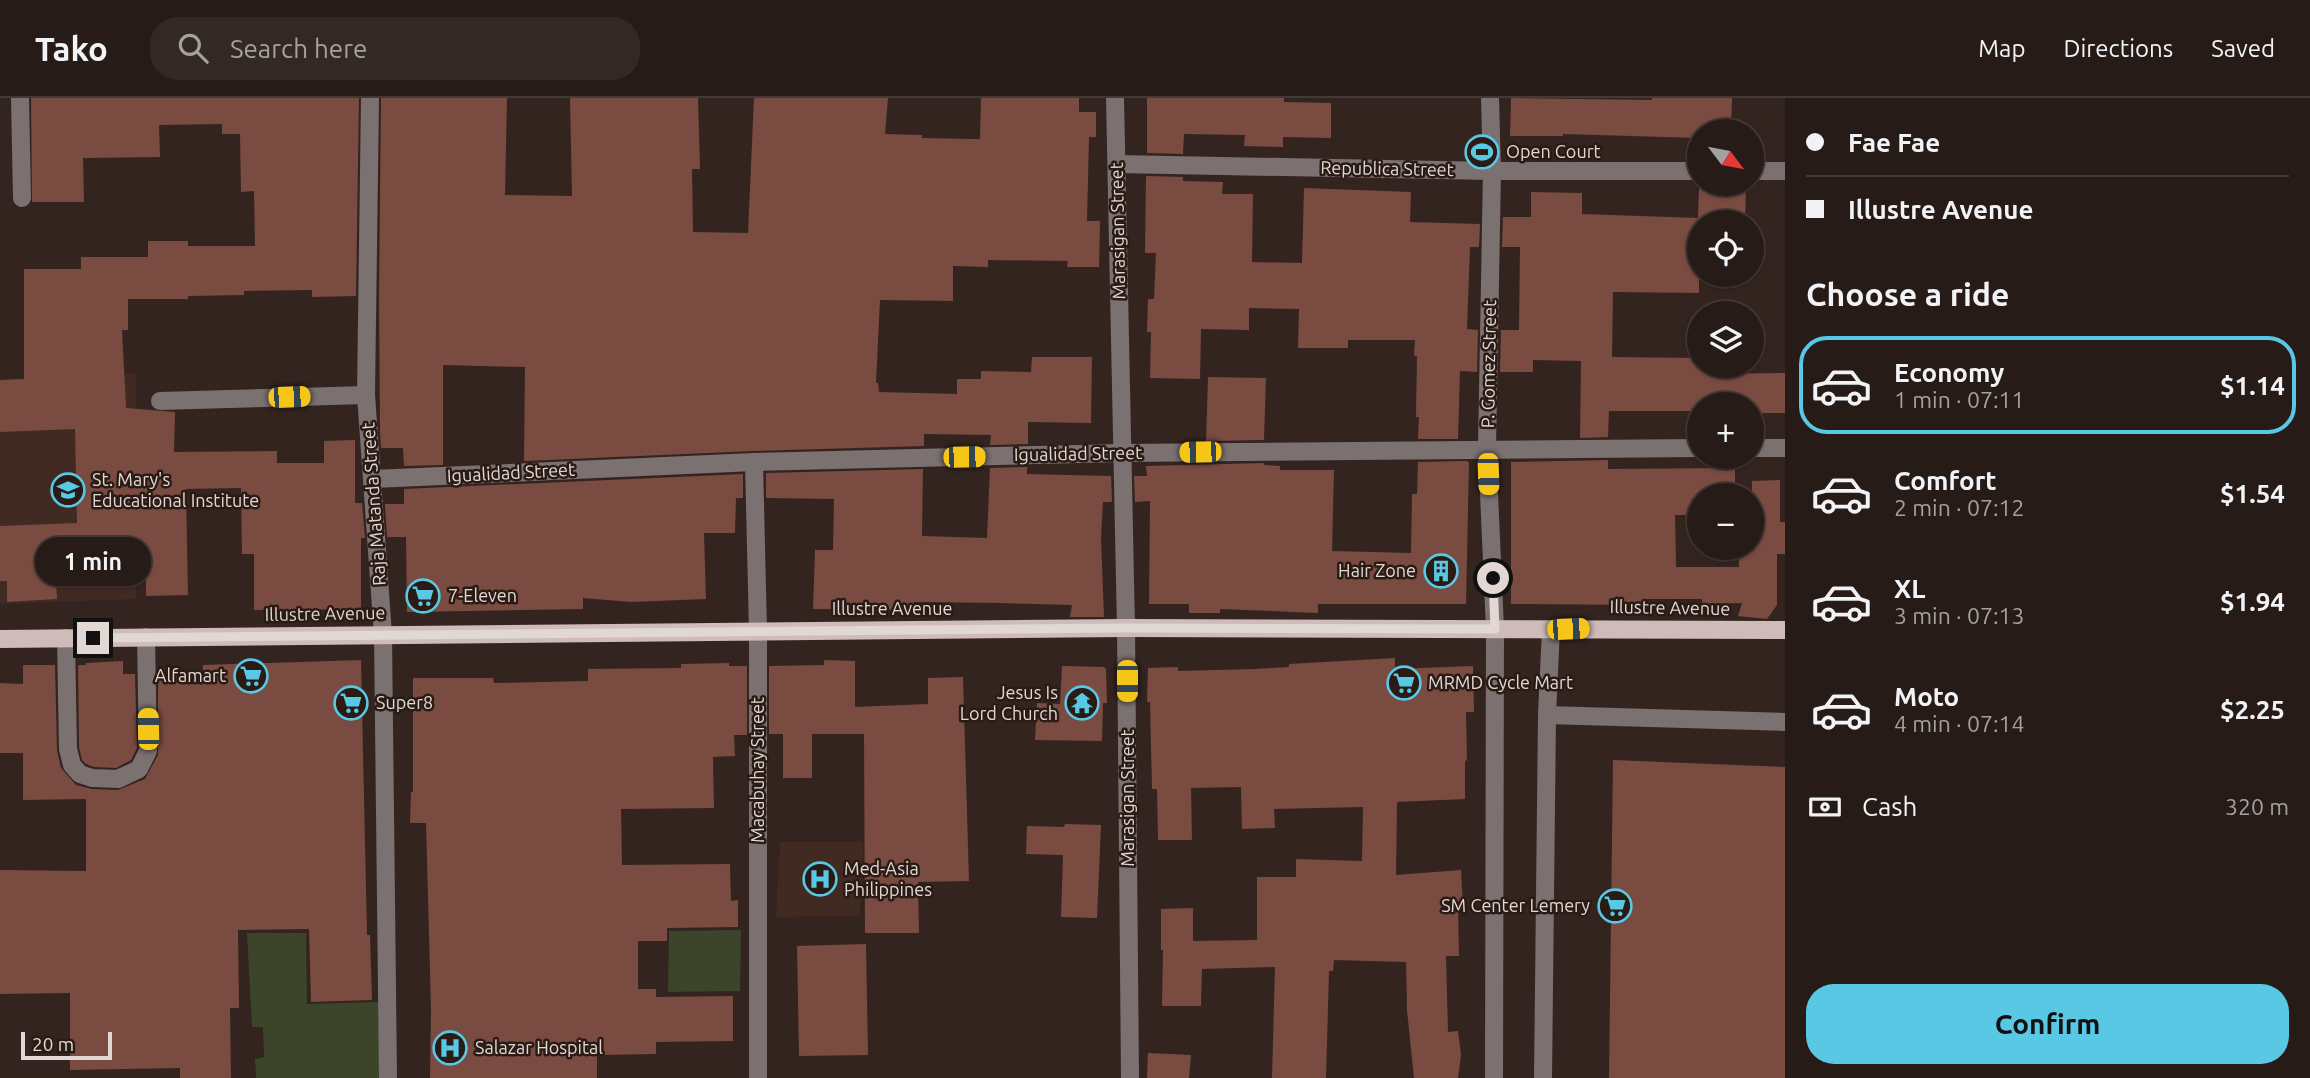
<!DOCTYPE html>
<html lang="en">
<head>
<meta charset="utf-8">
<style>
  :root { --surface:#271b17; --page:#332824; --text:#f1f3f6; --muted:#a4a1a1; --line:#433936; --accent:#59c8e5 }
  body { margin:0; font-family:Ubuntu,sans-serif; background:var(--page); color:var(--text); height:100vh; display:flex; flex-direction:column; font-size:26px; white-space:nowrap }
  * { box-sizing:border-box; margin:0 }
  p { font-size:23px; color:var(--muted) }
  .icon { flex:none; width:38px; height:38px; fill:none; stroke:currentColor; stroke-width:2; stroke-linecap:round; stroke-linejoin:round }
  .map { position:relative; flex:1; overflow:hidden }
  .sheet { display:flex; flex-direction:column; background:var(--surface); width:525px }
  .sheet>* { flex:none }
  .hud { display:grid; align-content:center; height:154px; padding:0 21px; background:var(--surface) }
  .needle { width:46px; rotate:122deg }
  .tools { position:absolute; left:1687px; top:21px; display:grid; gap:14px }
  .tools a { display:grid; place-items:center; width:77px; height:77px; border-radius:50%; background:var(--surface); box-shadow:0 2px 5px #0004,0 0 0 2px var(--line); font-size:35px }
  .scale { position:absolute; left:21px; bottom:18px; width:91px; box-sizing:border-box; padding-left:7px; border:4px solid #e1d7d3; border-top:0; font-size:19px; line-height:24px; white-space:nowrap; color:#e1d7d3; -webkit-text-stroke:5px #2a1b15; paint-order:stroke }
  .end { position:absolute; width:32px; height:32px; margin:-16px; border:9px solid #e1d7d3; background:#111; box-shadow:0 0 0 4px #111 }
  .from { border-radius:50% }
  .bubble { position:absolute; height:49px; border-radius:24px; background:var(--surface); box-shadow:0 2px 5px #0004,0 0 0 2px var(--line); font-size:23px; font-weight:600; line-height:49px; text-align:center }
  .car { position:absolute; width:21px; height:42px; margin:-21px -10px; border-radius:9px; box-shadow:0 0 5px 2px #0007; background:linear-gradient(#f5c518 24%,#345 0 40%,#f5c518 0 76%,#345 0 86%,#f5c518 0) }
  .hud b { display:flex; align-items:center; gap:24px; height:66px; font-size:26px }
  .hud b+b { border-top:2px solid var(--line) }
  .hud i { width:18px; height:18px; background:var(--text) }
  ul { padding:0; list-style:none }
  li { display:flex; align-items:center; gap:21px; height:98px; margin:0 14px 10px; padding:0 7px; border:4px solid transparent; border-radius:28px }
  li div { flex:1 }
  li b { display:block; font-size:26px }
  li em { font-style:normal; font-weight:600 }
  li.selected { border-color:var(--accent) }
  li>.icon { width:63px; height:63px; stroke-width:1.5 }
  h2 { padding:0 21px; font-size:32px; line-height:84px }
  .pay { display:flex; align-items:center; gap:18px; height:77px; padding:0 21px; font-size:26px }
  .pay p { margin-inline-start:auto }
  .primary-button { display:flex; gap:14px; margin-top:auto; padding:14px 21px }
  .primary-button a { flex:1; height:80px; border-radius:28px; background:var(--accent); color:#111; font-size:28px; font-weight:600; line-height:80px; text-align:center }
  header { display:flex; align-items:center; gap:42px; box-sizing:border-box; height:98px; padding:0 35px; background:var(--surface); border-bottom:2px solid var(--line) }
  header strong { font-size:33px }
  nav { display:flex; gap:38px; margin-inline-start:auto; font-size:24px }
  .search { width:490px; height:63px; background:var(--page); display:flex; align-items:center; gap:18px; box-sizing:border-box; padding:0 24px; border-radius:28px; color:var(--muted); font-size:26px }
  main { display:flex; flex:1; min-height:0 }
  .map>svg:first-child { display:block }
  .built { fill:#402a22 }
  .green { fill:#3c452a }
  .building { fill:#7a4b41 }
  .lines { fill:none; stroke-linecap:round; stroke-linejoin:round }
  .minor { stroke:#7b7171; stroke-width:18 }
  .major { stroke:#cebbba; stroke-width:18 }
  .route { stroke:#e1d7d3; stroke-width:9 }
  .labels { text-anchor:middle; stroke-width:5; stroke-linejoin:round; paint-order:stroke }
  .poi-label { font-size:18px; fill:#e1d7d3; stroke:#2a1b15; text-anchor:start }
  .street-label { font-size:18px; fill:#e1d7d3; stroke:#2a1b15 }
</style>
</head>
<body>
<header>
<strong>Tako</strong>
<div class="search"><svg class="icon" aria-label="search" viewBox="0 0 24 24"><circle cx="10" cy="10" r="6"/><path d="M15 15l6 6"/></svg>Search here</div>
<nav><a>Map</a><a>Directions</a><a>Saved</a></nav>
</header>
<main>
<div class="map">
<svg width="1785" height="980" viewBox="0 0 1785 980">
  <rect width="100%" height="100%" fill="#34241f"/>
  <!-- built -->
  <g class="built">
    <path d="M136 275V501L0 506V282Z"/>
    <path d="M780 744H863L860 818 776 819Z"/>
  </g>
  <!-- green -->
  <g class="green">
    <path d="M741 832 740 893 668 894 669 833Z"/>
    <path d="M247 835H306L307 906 379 904 382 980H256L255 961 264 959 263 929H252Z"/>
  </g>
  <!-- building -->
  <g class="building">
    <path d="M31 0H359L356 198 312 199V192L244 193V197L188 198V201H128V232H122L126 310 175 314 174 354 277 353V365H324V343L355 342V405H362L365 440H361V511L254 512V456H242L241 390 186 391 188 497 146 498V478L56 481 57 501 7 504V483H0V428L77 425 75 331 0 334V282L24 281V171H81V159H148V143H188V148H255L254 93 241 94 240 36H222V26L159 27 160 59 83 60 84 104H32Z"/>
    <path d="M381 0H507L505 97 572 98 570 0H698L700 71H692L693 134 748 135 754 0H888L885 36 922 37V40L971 41H980L981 0H1079V14H1096V39H1089L1087 123H1100L1099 169H1067L1068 163 988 162V169L953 168V203L880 202 876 285H878L879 294 957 296V281H981V273L1031 274 1032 259H1092L1091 325 1028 324V346L990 347 991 337 924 336V348L754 353 524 363 525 269 443 267V367L404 368 403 350H381L380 334 379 198Z"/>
    <path d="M1147 0H1284V4L1331 5V40L1283 39V49L1244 48 1245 37 1184 36 1183 56 1147 55Z"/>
    <path d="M1511 0 1652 2V0H1732L1731 33H1699V40L1563 36V38H1510Z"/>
    <path d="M1146 78 1183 79V83L1223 84 1222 96H1253L1252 164 1302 165 1304 90 1411 94 1410 124 1480 126 1479 149H1470L1467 231 1478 232 1477 274 1460 273 1458 341H1418L1419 319H1416L1417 258H1414L1415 242H1348V250H1298L1299 211 1249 210V232L1201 231 1200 281 1150 280 1151 234H1147L1148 201H1154L1156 155H1145Z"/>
    <path d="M1699 90 1746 91 1745 124H1699V195L1613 194 1612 259 1699 260V268H1715V276L1785 275V315H1752V306H1699V313H1609L1608 339 1580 340 1581 263 1533 262V274H1500L1501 232H1519L1520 149H1502L1503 119H1531V94L1582 95V116L1698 120Z"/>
    <path d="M1208 279 1266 280 1264 342 1206 343Z"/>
    <path d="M1608 362V371L1735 370V397H1699V417H1675L1676 469H1739V450H1752V383L1780 382V424H1785V456H1777V507L1767 521 1738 518 1742 505 1702 506V501H1642V507L1511 506V364Z"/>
    <path d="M1466 363 1469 364 1466 506H1318V515L1220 511V515H1189V506H1149L1150 403 1135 404 1134 378H1147L1146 368 1264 365V367L1280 368V372H1334L1332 453 1411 455 1412 396H1417L1418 364Z"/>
    <path d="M1027 369V376L1111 378 1112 404H1103L1101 440 1104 519H1070L1072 507 1001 505 914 504V512L813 511 815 452H833L834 401 766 400V375L923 371 922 438 987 440 990 370Z"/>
    <path d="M743 376V400H736L735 435H704L706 501 631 504 583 500V511L407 514 406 439H387L385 406H404V391Z"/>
    <path d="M1395 560V571L1473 568 1474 614H1466L1467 662 1465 663V701L1397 704 1396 777 1461 772 1463 810H1458L1459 858H1446L1448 934 1458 933 1461 957 1458 980H1414L1407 912 1406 864 1334 862 1333 873H1329L1326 980H1272L1275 869 1202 871 1201 908H1162L1163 852H1161V811L1193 810V843L1257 842V779H1296V761L1362 763 1363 709 1274 711 1275 730 1242 731 1241 689 1191 690 1192 742H1158L1157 691H1152L1150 604H1147L1148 570 1178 569V573L1254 571 1289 569V566Z"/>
    <path d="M361 562 367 837H370L372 902 311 904 309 831 238 832 239 910H230L231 980H180V970L70 972V895L0 896V772L86 773V701L23 702V655H0V585L23 586V567H55L57 652 61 670 76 687 92 691 118 692 145 681 158 657V575H203V567Z"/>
    <path d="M824 562 855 563V609L928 606V580L963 579 969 783 918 784 919 835H865L864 636H812V680H783V636H769V568L824 567Z"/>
    <path d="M123 563V576H135L137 650 131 662 116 670 94 669 86 666 82 662 79 649 78 567H86V565Z"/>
    <path d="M729 565V568H747V637H734L735 658 713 659 714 710 621 711 622 767 730 766 731 803 738 802V829L667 830V843H638V891H656V899L733 898V943L656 944V956L597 957V980H430L431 911 426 725H410L411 694H413V580H493L494 585 588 583V571L681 570V566Z"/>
    <path d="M1062 568 1104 569 1106 571 1107 605H1103L1102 643 1035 642 1037 605 1060 606Z"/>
    <path d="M1613 662 1785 669V980H1609Z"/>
    <path d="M1065 726 1101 727 1097 820 1061 819 1063 757 1026 756 1027 728 1064 729Z"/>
    <path d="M866 846 868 957 799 958 797 848Z"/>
    <path d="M1148 955 1191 957 1189 980H1147Z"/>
  </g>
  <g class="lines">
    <!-- minor -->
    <g class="minor">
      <path d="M20 0 22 100"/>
      <path d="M370 0 366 297 383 537 388 980"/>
      <path d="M1115 0 1126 530 1130 980"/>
      <path d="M1490 0 1492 73 1487 350 1495 531 1494 980"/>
      <path d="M1117 66 1492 73H1699"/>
      <path d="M1752 73H1785"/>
      <path d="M160 303 366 297"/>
      <path d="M1752 350H1785"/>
      <path d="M754 364 758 533V980"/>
      <path d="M373 381 754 364 1121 355 1699 350"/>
      <path d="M66 540 68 651 72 667 80 676 92 680 118 681 139 671 148 653 146 539"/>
      <path d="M1547 617 1785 624"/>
      <path d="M1543 980 1547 617 1551 531"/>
    </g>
    <!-- major -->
    <path class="major" d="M0 541 1126 530 1785 532"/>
  </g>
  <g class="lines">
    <!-- route -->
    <path class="route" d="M93 540 1126 530 1495 531 1493 480"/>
  </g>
  <!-- icons -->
  <defs>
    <symbol id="stadium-ring" viewBox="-11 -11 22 22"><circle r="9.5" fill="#2a1b15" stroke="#59c8e5" stroke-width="1.5"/><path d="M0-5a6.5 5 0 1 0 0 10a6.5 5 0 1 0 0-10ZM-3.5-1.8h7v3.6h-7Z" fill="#59c8e5"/></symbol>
    <symbol id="school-ring" viewBox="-11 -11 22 22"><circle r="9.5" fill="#2a1b15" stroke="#59c8e5" stroke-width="1.5"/><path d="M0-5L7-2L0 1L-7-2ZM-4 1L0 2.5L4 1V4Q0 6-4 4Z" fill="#59c8e5"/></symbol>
    <symbol id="building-ring" viewBox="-11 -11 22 22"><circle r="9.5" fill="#2a1b15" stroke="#59c8e5" stroke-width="1.5"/><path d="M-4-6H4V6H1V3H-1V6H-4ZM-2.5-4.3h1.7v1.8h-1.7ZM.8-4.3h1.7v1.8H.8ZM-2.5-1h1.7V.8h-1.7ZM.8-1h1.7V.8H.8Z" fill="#59c8e5"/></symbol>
    <symbol id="supermarket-ring" viewBox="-11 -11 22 22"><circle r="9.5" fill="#2a1b15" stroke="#59c8e5" stroke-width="1.5"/><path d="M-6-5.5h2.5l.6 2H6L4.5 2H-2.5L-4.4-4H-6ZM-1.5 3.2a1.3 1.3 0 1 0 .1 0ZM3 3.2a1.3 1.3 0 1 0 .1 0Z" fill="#59c8e5"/></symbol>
    <symbol id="temple-ring" viewBox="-11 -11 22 22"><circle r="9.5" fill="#2a1b15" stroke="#59c8e5" stroke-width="1.5"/><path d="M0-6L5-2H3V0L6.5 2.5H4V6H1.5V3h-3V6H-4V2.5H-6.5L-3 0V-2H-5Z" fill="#59c8e5"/></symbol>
    <symbol id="hospital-ring" viewBox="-11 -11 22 22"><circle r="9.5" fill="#2a1b15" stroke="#59c8e5" stroke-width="1.5"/><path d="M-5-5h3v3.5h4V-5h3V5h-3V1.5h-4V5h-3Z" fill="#59c8e5"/></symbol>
  </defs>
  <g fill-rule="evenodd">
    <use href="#stadium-ring" x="1463" y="35" width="38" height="38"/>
    <use href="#school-ring" x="49" y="373" width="38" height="38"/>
    <use href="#building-ring" x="1422" y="454" width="38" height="38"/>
    <use href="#supermarket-ring" x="404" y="479" width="38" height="38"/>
    <use href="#supermarket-ring" x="232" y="559" width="38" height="38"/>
    <use href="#supermarket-ring" x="1385" y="566" width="38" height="38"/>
    <use href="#supermarket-ring" x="332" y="586" width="38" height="38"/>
    <use href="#temple-ring" x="1063" y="586" width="38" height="38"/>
    <use href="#hospital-ring" x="801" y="762" width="38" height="38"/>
    <use href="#supermarket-ring" x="1596" y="789" width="38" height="38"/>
    <use href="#hospital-ring" x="431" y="931" width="38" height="38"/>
  </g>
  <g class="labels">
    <!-- poi labels -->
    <g class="poi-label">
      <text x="1506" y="60">Open Court</text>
      <text x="92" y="388">St. Mary's<tspan x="92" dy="21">Educational Institute</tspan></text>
      <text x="1416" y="479" text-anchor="end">Hair Zone</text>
      <text x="448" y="504">7-Eleven</text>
      <text x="226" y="584" text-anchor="end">Alfamart</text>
      <text x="1428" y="591">MRMD Cycle Mart</text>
      <text x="1058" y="601" text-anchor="end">Jesus Is<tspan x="1058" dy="21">Lord Church</tspan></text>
      <text x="376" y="611">Super8</text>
      <text x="844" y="777">Med-Asia<tspan x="844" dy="21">Philippines</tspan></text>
      <text x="1590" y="814" text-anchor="end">SM Center Lemery</text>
      <text x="475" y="956">Salazar Hospital</text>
    </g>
    <!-- street labels -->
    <g class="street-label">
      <text transform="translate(1387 71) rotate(1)" y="6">Republica Street</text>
      <text transform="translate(1118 133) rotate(-91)" y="6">Marasigan Street</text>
      <text transform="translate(1489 266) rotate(-89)" y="6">P. Gomez Street</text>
      <text transform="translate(1078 356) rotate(-1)" y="6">Igualidad Street</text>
      <text transform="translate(511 375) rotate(-3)" y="6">Igualidad Street</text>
      <text transform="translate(374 406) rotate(-94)" y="6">Raja Matanda Street</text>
      <text transform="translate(1670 510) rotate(1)" y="6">Illustre Avenue</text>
      <text x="892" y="517">Illustre Avenue</text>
      <text transform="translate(325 516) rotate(-1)" y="6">Illustre Avenue</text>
      <text transform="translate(758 672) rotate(-90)" y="6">Macabuhay Street</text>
      <text transform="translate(1128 700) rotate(-90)" y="6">Marasigan Street</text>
    </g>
  </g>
</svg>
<div class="tools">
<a><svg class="needle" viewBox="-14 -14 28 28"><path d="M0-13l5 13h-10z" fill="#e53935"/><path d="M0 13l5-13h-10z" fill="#a4a1a1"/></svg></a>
<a><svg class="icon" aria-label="locate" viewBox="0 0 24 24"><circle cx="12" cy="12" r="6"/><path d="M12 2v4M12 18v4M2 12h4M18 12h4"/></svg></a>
<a><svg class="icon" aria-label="layers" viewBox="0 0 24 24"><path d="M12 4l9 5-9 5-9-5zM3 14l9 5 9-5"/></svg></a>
<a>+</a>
<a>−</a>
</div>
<div class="scale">20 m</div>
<i class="end from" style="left:1493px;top:480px"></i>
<i class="end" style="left:93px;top:540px"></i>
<div class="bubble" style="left:35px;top:439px;width:116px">1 min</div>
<i class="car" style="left:289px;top:299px;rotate:88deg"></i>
<i class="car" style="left:1200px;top:354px;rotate:269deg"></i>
<i class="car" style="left:964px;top:359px;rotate:89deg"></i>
<i class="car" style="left:1488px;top:376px;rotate:178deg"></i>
<i class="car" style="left:1568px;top:531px;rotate:88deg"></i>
<i class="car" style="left:1127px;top:583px;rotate:180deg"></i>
<i class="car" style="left:148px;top:631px;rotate:359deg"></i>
</div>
<section class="sheet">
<div class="hud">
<b><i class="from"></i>Fae Fae</b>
<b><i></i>Illustre Avenue</b>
</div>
<h2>Choose a ride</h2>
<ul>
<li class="selected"><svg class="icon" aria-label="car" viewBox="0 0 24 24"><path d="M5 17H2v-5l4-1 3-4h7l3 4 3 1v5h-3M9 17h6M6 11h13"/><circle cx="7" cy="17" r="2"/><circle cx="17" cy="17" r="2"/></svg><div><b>Economy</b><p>1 min · 07:11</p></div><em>$1.14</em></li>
<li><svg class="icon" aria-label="car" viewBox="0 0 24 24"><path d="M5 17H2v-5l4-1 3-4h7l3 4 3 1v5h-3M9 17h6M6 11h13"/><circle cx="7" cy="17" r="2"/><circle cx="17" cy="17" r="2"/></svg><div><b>Comfort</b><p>2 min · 07:12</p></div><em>$1.54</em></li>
<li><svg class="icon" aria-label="car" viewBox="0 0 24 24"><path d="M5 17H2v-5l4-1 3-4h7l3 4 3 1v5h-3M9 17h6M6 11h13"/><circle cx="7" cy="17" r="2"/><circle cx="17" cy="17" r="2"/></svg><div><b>XL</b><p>3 min · 07:13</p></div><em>$1.94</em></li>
<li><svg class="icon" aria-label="car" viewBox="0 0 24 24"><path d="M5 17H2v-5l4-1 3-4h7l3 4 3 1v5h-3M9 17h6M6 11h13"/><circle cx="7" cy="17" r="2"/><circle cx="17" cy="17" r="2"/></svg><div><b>Moto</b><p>4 min · 07:14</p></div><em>$2.25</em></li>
</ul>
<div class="pay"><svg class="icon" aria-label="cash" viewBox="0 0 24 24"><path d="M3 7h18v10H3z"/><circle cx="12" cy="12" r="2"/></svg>Cash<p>320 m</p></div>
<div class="primary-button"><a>Confirm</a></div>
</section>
</main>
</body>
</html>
